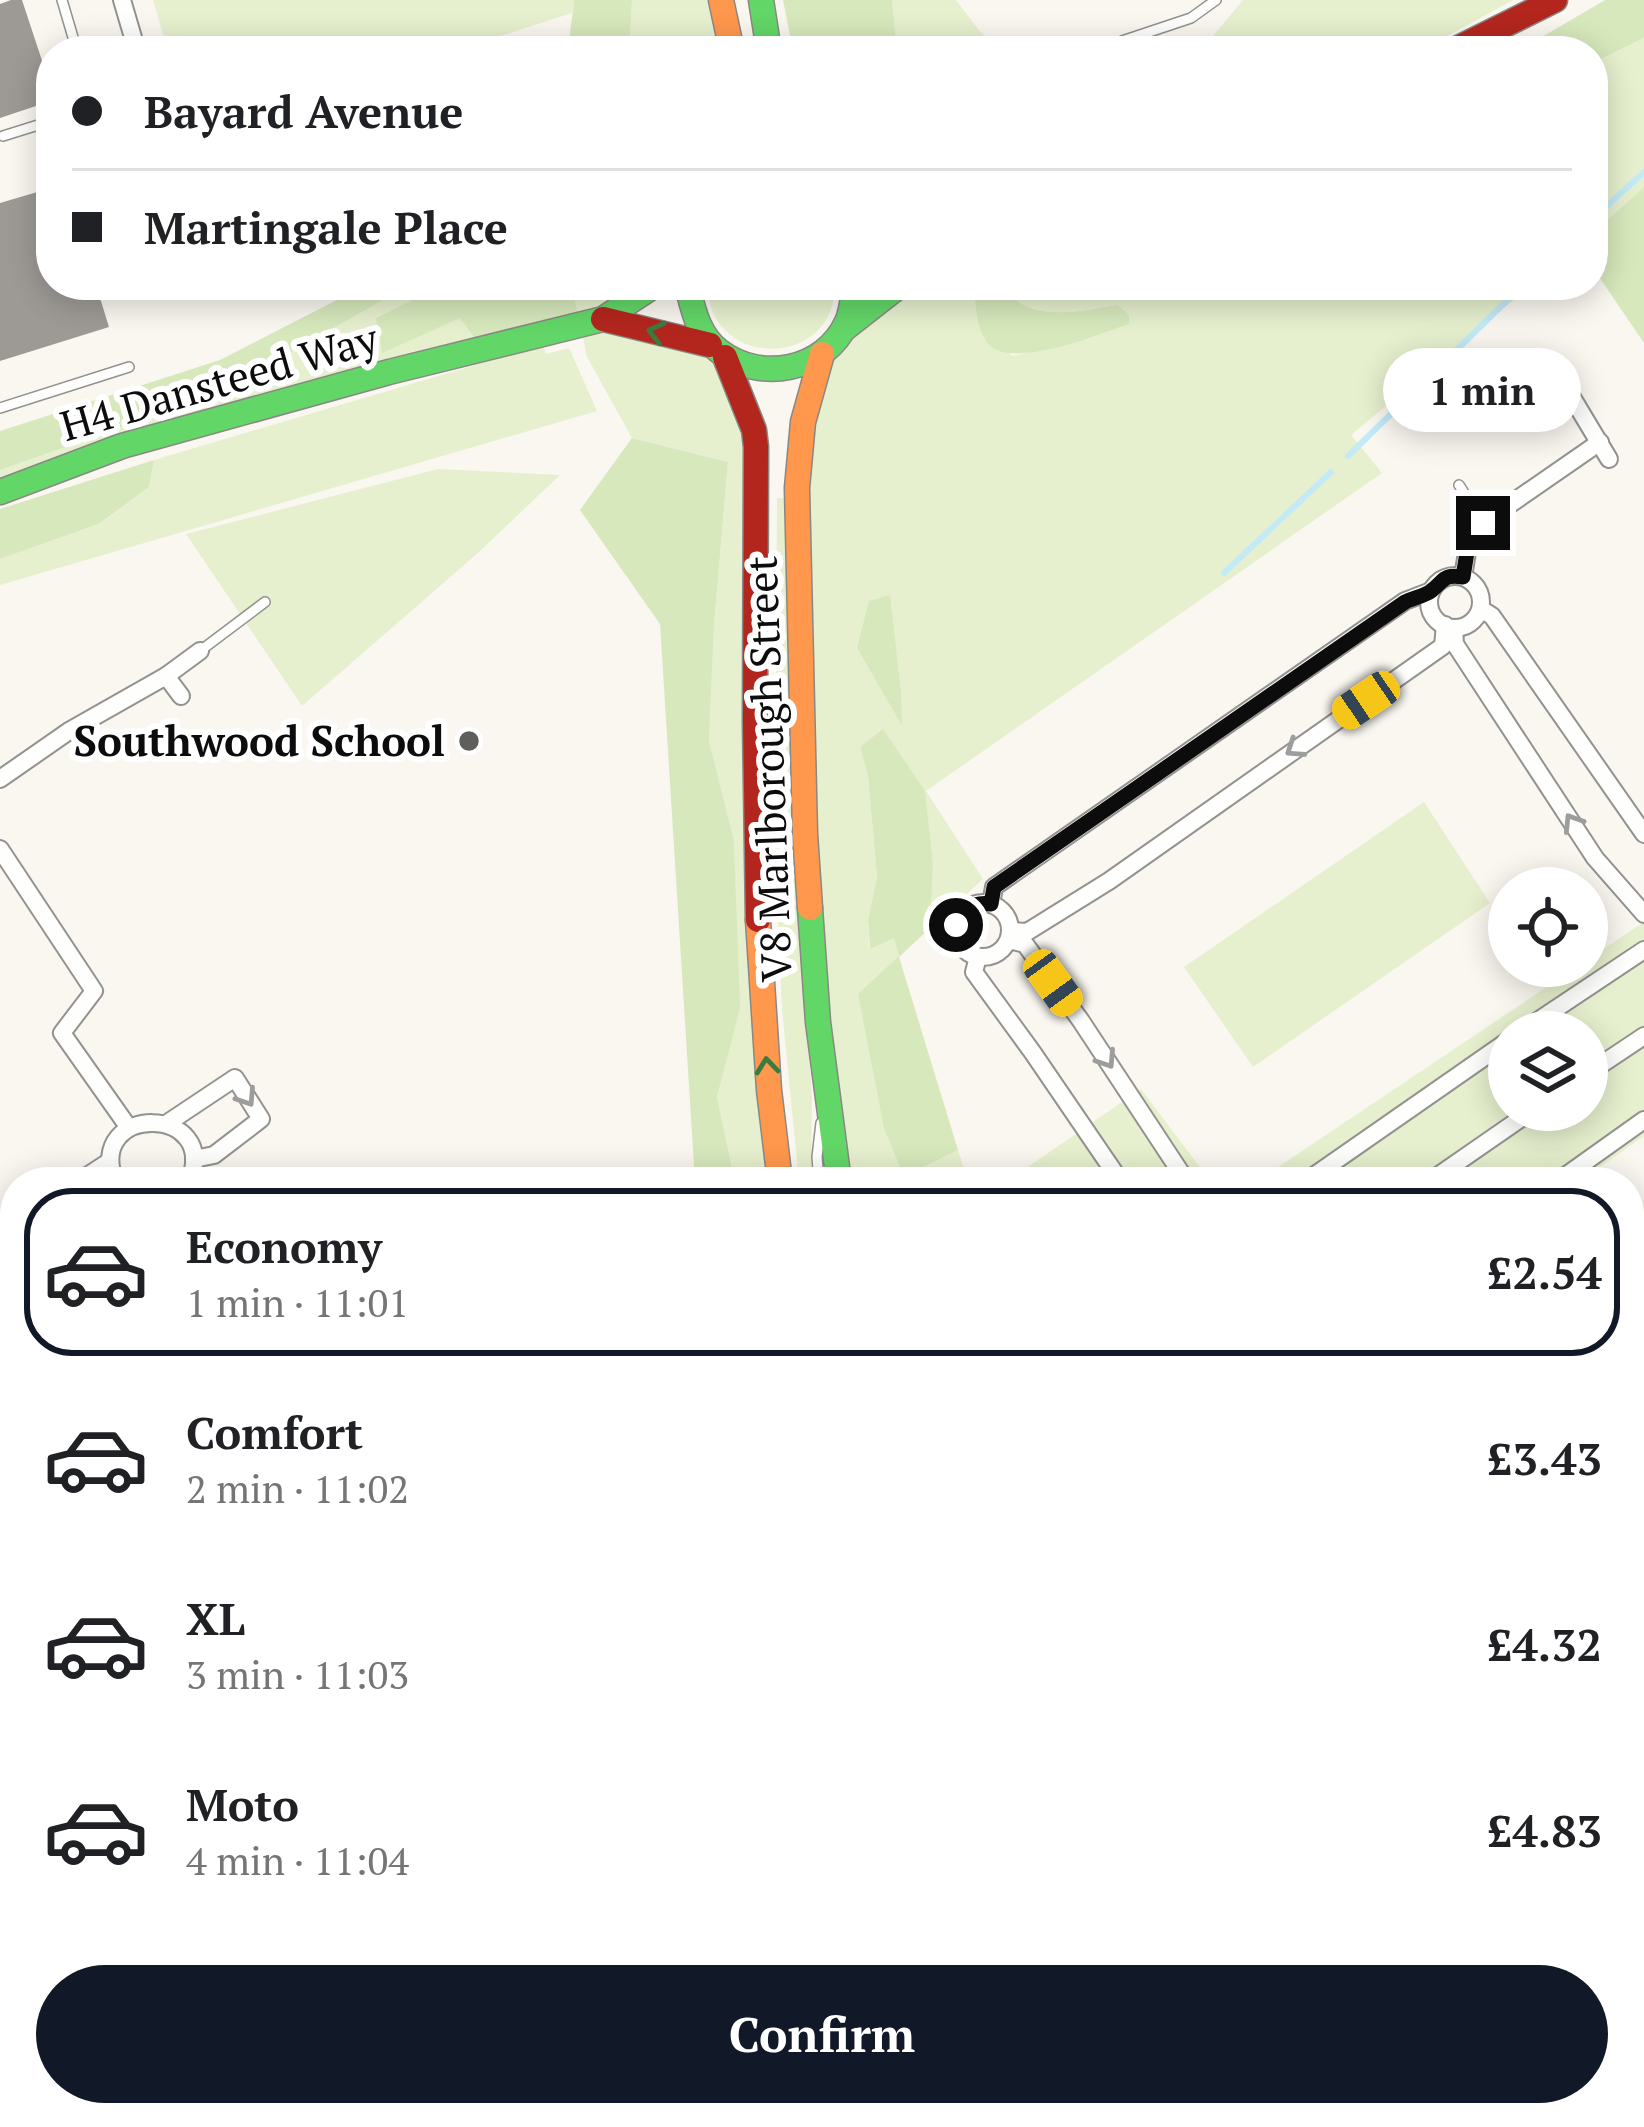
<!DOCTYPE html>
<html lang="en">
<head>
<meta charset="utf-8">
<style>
  :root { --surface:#fff; --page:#f2f2f2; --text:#202124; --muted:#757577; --line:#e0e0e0; --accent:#111827 }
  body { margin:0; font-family:"PT Serif",serif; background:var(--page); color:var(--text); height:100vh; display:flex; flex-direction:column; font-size:45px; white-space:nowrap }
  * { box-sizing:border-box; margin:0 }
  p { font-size:39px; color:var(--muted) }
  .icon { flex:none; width:66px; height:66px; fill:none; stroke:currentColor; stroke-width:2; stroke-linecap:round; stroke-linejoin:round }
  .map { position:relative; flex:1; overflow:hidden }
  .details { position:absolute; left:0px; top:1167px; width:1644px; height:960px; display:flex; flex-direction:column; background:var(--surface); border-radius:48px 48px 0 0; box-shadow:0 6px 30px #0003 }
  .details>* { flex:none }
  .top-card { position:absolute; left:36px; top:36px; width:1572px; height:264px; border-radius:48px; box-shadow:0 6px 30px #0003; display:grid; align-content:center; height:264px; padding:0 36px; background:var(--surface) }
  .tools { position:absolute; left:1488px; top:867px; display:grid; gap:24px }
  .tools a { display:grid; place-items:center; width:120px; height:120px; border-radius:50%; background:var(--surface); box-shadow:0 6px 30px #0003; font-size:60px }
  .end { position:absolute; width:54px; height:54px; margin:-27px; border:15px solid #0c0c0c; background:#fff; box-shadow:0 0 0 6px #fff }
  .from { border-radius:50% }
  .bubble { position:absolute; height:84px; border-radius:42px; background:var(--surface); box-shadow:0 6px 30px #0003; font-size:39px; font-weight:600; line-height:84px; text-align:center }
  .car { position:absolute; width:36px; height:72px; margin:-36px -18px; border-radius:15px; box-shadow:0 0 9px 3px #0007; background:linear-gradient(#f5c518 24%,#345 0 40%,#f5c518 0 76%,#345 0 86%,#f5c518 0) }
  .top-card b { display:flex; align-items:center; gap:42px; height:114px; font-size:45px }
  .top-card b+b { border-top:3px solid var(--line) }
  .top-card i { width:30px; height:30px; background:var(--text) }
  ul { padding:21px 0 0; list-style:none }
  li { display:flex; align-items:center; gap:36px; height:168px; margin:0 24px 18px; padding:0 12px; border:6px solid transparent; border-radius:48px }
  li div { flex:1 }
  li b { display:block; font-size:45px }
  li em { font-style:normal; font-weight:600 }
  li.current { border-color:var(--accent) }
  li>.icon { width:108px; height:108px; stroke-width:1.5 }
  .button { display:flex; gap:24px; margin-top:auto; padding:24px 36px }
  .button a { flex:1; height:138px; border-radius:72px; background:var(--accent); color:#fff; font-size:48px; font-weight:600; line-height:138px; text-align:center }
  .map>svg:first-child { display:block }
  .green { fill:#e6f0ce; fill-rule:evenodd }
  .forest { fill:#d7e8bc }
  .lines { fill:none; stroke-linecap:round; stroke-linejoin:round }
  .stream { stroke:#c3eaf6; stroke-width:6 }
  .building { fill:#9d9a96 }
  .lane-casing { stroke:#93928f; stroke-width:12 }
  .street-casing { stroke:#93928f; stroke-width:20 }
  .fast-casing { stroke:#8a8885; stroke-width:27 }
  .slow-casing { stroke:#8a8885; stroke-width:27 }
  .jam-casing { stroke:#8a8885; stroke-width:27 }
  .lane { stroke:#fefefd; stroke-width:9 }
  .street { stroke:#fefefd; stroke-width:16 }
  .fast { stroke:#63d668; stroke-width:24 }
  .slow { stroke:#ff974d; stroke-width:24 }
  .jam { stroke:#b3261e; stroke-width:24 }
  .oneway { stroke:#3c7b3f }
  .oneway2 { stroke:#9d9d9d }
  .route { stroke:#0c0c0c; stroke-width:15 }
  .poi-dot { fill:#5f5e5c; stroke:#fff; stroke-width:4.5 }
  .labels { text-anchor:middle; stroke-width:12; stroke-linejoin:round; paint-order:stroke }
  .street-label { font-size:42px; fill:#0c0c0c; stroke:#fff }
  .poi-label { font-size:42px; font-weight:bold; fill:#0c0c0c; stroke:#fff; text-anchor:end }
</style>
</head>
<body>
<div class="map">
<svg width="1644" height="2127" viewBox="0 0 1644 2127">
  <rect width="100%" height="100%" fill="#faf7f0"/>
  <!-- green -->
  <g class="green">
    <path d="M153 0H574L572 13 454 51H168Z"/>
    <path d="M632 0H721L732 51H635L630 37Z"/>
    <path d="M892 0H956L978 29 999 51H897Z"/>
    <path d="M1243 0H1513L1420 51H1193L1207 43Z"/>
    <path d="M1644 38V187L1593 233V63Z"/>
    <path d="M410 285H443L376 318H461L482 348 0 493V470L114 430 250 375Z"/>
    <path d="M572 285H655L604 318 710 345 754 430 757 660 780 1182H735L717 1097 739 1008 734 841 709 741 714 625 728 462 632 438 587 357Z"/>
    <path d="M708 285H835C835 371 707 369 708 285Z"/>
    <path d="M900 285H974L976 311 1012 356 1088 339 1129 324 1117 305C1082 311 1023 325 1005 285H1532L1351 435 1382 473 926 791 983 879 930 928 933 865 883 730 860 747 868 776 877 876 868 920 869 948 895 937 899 957 904 1175 958 1150 968 1182H839L825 1087 803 422 822 354ZM889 596 901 691V724L857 648Z"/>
    <path d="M543 345 546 354 569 348 597 411 0 585V559L100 524 149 487 154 460Z"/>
    <path d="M438 469 560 475 479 552 302 706 186 534Z"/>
    <path d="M777 498H792L796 879 812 1095 811 1182H799L782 1009 775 855Z"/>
    <path d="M1424 802 1490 903 1253 1067 1184 967Z"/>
    <path d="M1644 922V1136L1579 1182H1256L1578 966H1587V960ZM1509 1032H1587V1110H1509Z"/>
    <path d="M1141 1089 1211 1182H1006Z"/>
    <path d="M1644 1279V1407L1629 1417V1290Z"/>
    <path d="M15 1417V1607L0 1617V1427Z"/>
    <path d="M15 1743V1909L0 1927V1754Z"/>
    <path d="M788 2112H943L913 2127H767Z"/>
  </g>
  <!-- forest -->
  <g class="forest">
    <path d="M574 0H632L630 37 635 51H568Z"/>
    <path d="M783 0H892L897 51H793Z"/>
    <path d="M1605 0H1644V38L1593 63V51H1518Z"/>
    <path d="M1644 187V343L1593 268V233Z"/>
    <path d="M366 285H410L250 375 114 430 0 470V431L220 360Z"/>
    <path d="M443 285H572L580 324 482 348 460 318 382 353 376 318Z"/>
    <path d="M974 285H1005C1023 325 1082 311 1117 305L1129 315V324C1101 334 1004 373 986 341 976 325 975 303 974 285Z"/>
    <path d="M632 438 728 462 714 625 709 741 734 841 740 1008 717 1097 735 1182H695L660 624 580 510Z"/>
    <path d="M154 460 149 487 99 524 0 559V509Z"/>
    <path d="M890 595 901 691 902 726 857 648 869 601Z"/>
    <path d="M883 729 925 791 933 865 930 928 899 957 958 1150 904 1176 884 1128 858 994 899 956 894 938 870 949 868 920 877 876 868 776 860 747Z"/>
    <path d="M1644 2050V2127H1491L1521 2112H1629V2057Z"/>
  </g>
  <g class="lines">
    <!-- stream -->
    <g class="stream">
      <path d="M1593 219 1644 172"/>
      <path d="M1348 456 1523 285"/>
      <path d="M1224 573 1331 472"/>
    </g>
  </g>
  <!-- building -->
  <g class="building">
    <path d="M11 0H22L51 88V101L0 118V4Z"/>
    <path d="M51 188V285H96L109 327 0 361V203Z"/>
  </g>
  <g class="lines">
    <defs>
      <g id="lane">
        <path d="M62 0 77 51"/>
        <path d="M1122 41 1191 18 1216 0"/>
        <path d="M3 136 51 121"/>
        <path d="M0 408 129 367"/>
        <path d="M1459 485 1483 523"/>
        <path d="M200 651 265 602"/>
        <path d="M819 1182 817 1157 821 1123"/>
      </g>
      <g id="street">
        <path d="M122 0 137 51"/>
        <path d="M1567 389 1609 459"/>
        <circle cx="1455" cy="602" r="26"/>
        <path d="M1463 577 1468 546 1483 523 1600 442"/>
        <path d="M1481 609 1492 616 1644 834"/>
        <path d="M1454 628 1455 644 1595 858 1644 914"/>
        <path d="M166 676 181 696"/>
        <path d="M0 779 69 731 166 676 200 651"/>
        <path d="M0 849 94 991 62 1033 129 1128"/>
        <circle cx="983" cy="930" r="27"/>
        <path d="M991 904 994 887 1405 601 1431 591"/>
        <path d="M1011 931 1027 932 1109 881 1443 646 1445 625"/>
        <path d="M1009 940 1025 944 1081 1021 1187 1182"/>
        <path d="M978 957 974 972 1033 1053 1121 1182"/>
        <path d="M1521 1032 1644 950"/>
        <path d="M1587 1074 1644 1036"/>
        <path d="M166 1124 235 1078 261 1119 214 1155 194 1159"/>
        <path d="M78 1182 110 1161"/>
        <path d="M115 1182C84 1102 222 1105 189 1182"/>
        <path d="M1305 1182 1509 1040"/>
        <path d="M1429 1182 1533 1110"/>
        <path d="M1557 1182 1644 1120"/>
        <path d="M0 1239 15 1228"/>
        <path d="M0 1305 15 1295"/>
        <path d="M1629 1587 1644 1577"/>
        <path d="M1629 1630 1644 1619"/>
        <path d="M0 1743 15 1733"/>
        <path d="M0 1831 15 1820"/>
        <path d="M0 1900C8 1915 11 1931 0 1946"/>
        <path d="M0 1997 15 2018"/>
        <path d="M81 2112 91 2127"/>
        <path d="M148 2112 159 2127"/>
        <path d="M338 2127 360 2112"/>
        <path d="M440 2127 461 2112"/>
      </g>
      <g id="fast">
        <path d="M761 0 769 51"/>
        <path d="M687 285C693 309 698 335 719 351 760 383 825 371 847 322 852 311 853 296 855 285"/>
        <path d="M845 328 900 285"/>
        <path d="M0 492 122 446 389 372 603 319 655 285"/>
        <path d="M810 908 818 1022 839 1182"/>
        <path d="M1085 2112 1086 2127"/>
        <path d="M1106 2112 1109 2127"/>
        <path d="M1161 2127C1189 2116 1214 2117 1242 2127"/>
      </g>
      <g id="slow">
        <path d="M721 0 732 51"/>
        <path d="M810 908 805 834 797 488 803 422 822 354"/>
        <path d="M758 920 769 1090 780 1182"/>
        <path d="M1629 1973 1644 1965"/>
        <path d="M1629 2020 1644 2012"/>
        <path d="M1288 2127 1335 2119 1355 2112"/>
      </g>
      <g id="jam">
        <path d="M1452 51 1555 0"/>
        <path d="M603 319 710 345"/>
        <path d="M725 357 754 430 756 447 755 723 758 920"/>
        <path d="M1412 2127 1442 2112"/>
      </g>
    </defs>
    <!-- lane casing -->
    <use href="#lane" class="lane-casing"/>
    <!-- street casing -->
    <use href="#street" class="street-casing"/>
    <!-- fast casing -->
    <use href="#fast" class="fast-casing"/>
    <!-- slow casing -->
    <use href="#slow" class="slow-casing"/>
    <!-- jam casing -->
    <use href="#jam" class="jam-casing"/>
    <!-- lane -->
    <use href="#lane" class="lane"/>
    <!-- street -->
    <use href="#street" class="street"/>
    <!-- fast -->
    <use href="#fast" class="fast"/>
    <!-- slow -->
    <use href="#slow" class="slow"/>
    <!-- jam -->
    <use href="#jam" class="jam"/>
  </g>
  <!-- one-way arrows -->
  <defs><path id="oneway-chevron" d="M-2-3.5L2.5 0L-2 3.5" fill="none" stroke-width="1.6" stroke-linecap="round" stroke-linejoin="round" transform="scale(3)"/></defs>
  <g class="oneway">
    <use href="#oneway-chevron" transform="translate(656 332) rotate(-166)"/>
    <use href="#oneway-chevron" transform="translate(767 1066) rotate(-96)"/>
  </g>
  <g class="oneway2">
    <use href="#oneway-chevron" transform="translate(1294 749) rotate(146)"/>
    <use href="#oneway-chevron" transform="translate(1572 822) rotate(-122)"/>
    <use href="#oneway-chevron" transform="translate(1107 1060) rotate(57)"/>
    <use href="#oneway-chevron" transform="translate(247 1098) rotate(57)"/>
  </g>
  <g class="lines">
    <!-- route -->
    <path class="route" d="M956 925C962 908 974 902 991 904L994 887 1405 602C1412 598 1425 596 1431 591 1445 580 1443 574 1463 577L1468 546 1483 523"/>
  </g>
  <!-- markers -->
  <circle class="poi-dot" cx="469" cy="741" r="12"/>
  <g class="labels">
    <!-- street labels -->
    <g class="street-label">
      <text transform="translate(219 382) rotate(-16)" y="15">H4 Dansteed Way</text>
      <text transform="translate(769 769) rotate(-92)" y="15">V8 Marlborough Street</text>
    </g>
    <!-- poi labels -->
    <g class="poi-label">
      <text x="445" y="756">Southwood School</text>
    </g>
  </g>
</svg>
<div class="tools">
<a><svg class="icon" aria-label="locate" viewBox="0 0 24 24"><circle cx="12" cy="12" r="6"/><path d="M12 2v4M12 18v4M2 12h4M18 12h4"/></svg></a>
<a><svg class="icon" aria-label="layers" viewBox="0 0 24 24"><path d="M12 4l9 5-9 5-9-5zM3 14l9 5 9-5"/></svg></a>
</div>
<i class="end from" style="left:956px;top:925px"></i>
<i class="end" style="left:1483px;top:523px"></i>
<div class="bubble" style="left:1383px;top:348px;width:198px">1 min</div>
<i class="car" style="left:1366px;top:700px;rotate:236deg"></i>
<i class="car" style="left:1053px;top:983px;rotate:144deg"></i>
<div class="top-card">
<b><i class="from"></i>Bayard Avenue</b>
<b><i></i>Martingale Place</b>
</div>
<section class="details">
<ul>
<li class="current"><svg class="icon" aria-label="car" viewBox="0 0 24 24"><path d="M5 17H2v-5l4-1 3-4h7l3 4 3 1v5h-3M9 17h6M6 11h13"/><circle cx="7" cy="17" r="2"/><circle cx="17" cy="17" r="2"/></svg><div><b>Economy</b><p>1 min · 11:01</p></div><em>£2.54</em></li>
<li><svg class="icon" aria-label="car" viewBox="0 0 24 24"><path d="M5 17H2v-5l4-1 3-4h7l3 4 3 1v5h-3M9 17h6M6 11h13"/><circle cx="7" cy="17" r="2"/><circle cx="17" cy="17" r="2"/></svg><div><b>Comfort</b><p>2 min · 11:02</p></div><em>£3.43</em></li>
<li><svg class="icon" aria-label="car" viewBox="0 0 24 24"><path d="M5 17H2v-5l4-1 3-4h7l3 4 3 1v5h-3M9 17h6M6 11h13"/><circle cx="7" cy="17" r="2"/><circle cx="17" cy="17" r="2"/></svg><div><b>XL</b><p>3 min · 11:03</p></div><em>£4.32</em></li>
<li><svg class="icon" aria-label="car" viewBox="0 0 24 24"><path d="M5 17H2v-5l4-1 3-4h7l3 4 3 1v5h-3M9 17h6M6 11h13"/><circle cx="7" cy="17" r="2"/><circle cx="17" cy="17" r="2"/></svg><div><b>Moto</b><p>4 min · 11:04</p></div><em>£4.83</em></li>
</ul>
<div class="button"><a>Confirm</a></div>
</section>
</div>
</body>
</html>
